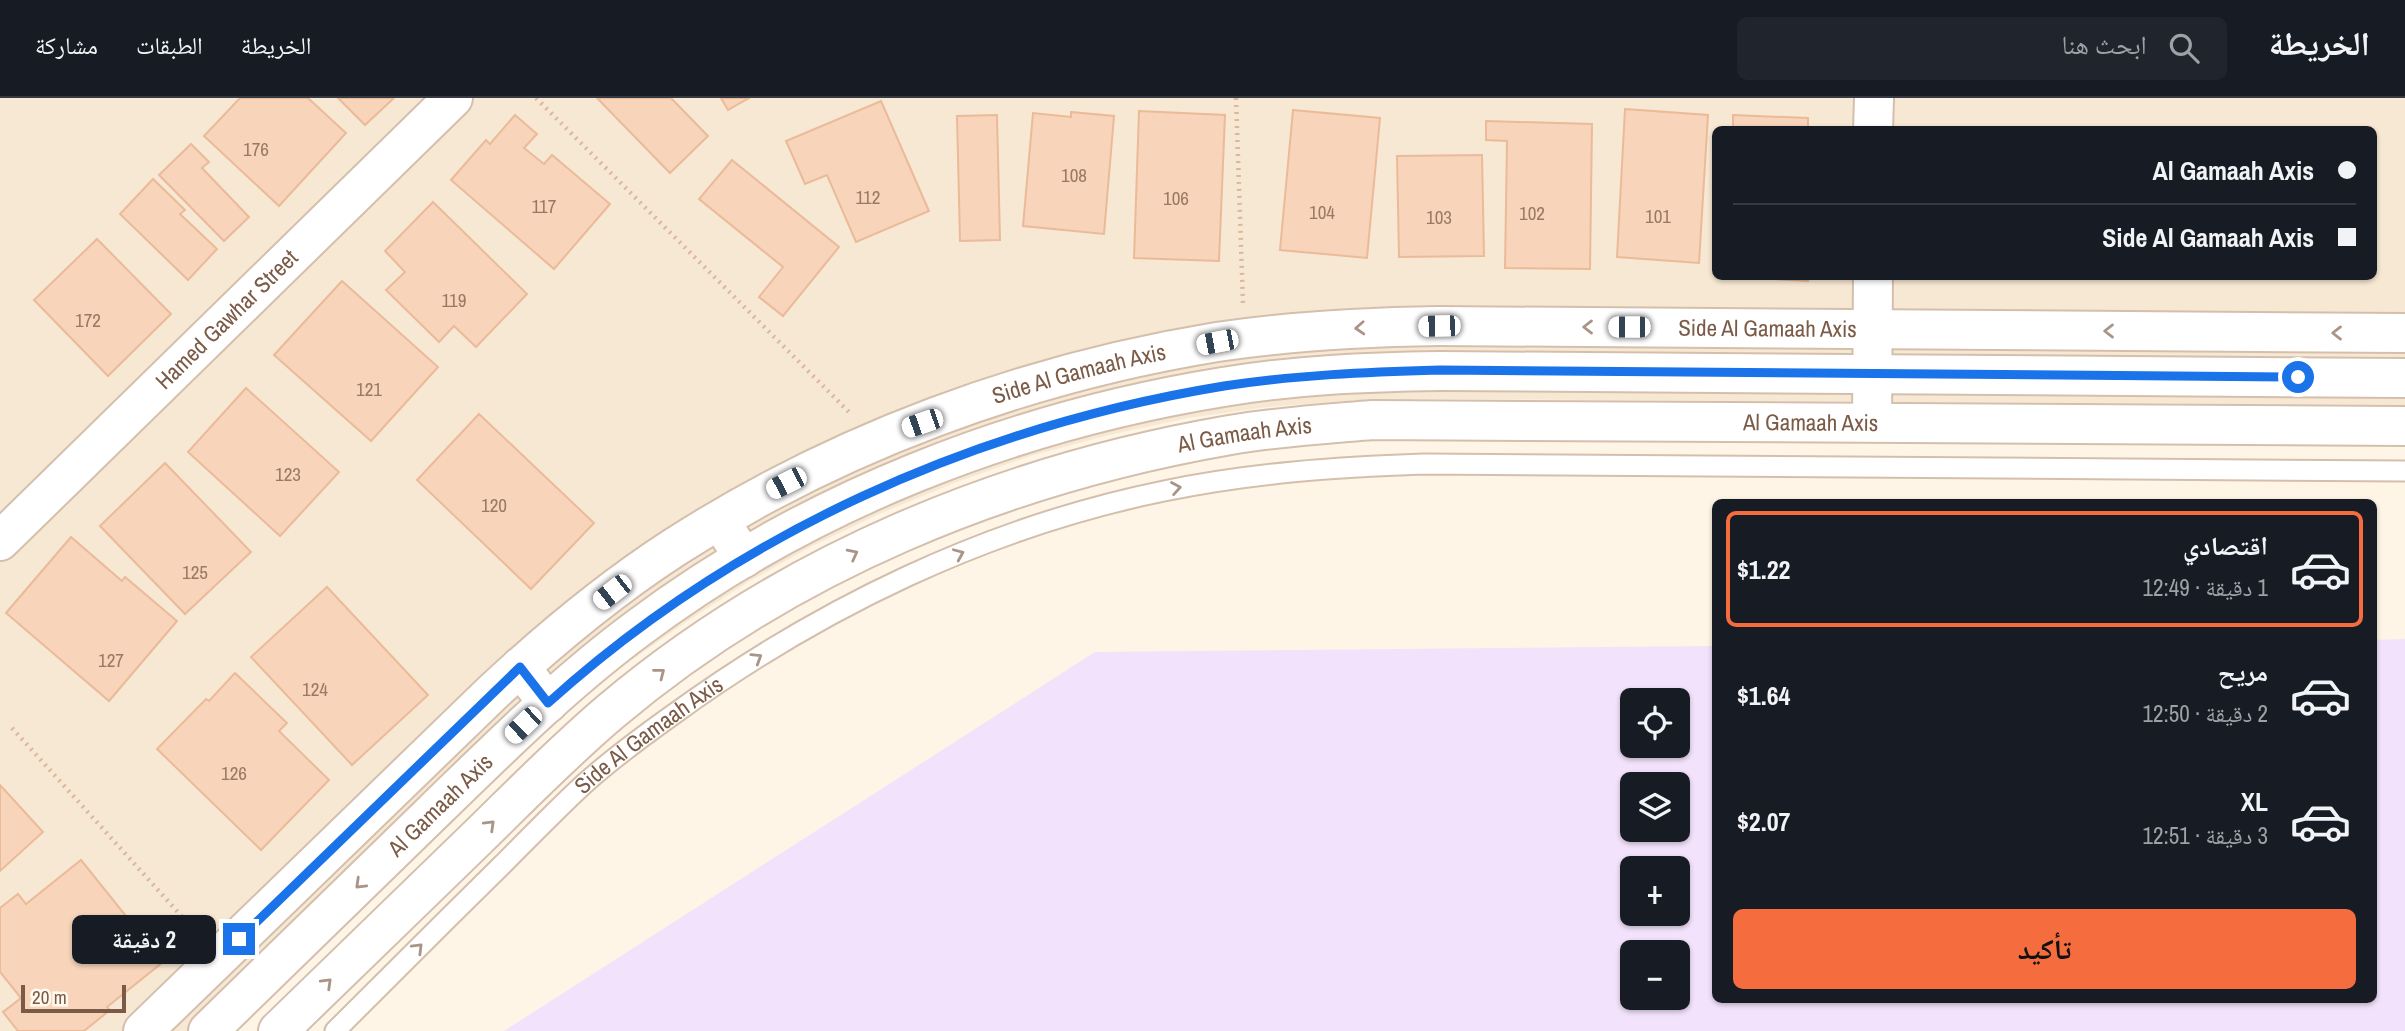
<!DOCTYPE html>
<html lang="ar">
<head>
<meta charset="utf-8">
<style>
  :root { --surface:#171b24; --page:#20242c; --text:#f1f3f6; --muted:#9ea1a6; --line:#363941; --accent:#f56c3f }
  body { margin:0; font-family:"Archivo Narrow","Noto Naskh Arabic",sans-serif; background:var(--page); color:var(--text); direction:rtl; height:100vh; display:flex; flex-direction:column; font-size:26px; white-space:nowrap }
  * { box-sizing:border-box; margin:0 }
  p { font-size:23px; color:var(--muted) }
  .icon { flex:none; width:38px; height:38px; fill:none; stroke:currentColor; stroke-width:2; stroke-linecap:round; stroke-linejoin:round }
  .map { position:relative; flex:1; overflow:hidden; direction:ltr }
  .drawer { position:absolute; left:1712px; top:401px; width:665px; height:504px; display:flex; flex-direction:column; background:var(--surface); border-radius:10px; box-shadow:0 2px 5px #0004; direction:rtl }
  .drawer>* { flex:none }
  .guide { position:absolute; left:1712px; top:28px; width:665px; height:154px; border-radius:10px; box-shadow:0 2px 5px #0004; direction:rtl; display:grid; align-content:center; height:154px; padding:0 21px; background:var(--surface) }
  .buttons { position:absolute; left:1620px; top:590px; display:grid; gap:14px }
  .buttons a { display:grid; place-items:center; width:70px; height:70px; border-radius:10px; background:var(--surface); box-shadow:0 2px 5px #0004; font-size:35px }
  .scale { position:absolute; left:21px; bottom:18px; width:105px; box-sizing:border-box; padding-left:7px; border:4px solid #7b5b47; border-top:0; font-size:19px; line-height:24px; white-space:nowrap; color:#7b5b47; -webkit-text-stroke:5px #fff9ee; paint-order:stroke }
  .end { position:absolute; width:32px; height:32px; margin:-16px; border:9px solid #1a73e8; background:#fff; box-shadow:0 0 0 4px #fff }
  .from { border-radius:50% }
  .bubble { position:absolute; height:49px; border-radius:10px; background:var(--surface); box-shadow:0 2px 5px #0004; font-size:23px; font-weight:700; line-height:49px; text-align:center; direction:rtl }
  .car { position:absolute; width:21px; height:42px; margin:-21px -10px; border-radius:9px; box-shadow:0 0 5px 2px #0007; background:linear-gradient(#fff 24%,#345 0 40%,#fff 0 76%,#345 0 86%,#fff 0) }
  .guide b { display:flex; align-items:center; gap:24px; height:66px; font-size:26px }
  .guide b+b { border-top:2px solid var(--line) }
  .guide i { width:18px; height:18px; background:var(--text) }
  ul { padding:12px 0 0; list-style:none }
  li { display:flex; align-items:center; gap:21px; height:116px; margin:0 14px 10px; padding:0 7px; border:4px solid transparent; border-radius:10px }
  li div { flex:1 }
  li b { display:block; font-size:26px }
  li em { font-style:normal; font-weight:700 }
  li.current { border-color:var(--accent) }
  li>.icon { width:63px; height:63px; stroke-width:1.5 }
  .action { display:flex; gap:14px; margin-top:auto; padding:14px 21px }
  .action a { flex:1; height:80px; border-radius:10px; background:var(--accent); color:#111; font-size:28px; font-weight:700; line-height:80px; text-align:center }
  header { display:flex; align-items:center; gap:42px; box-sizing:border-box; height:98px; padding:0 35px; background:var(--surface); border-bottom:2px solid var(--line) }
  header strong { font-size:33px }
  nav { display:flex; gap:38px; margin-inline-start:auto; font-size:24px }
  .search { width:490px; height:63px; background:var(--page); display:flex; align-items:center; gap:18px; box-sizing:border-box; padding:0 24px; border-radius:10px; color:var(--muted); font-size:26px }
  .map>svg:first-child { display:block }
  .residential { fill:#f7e8d3; fill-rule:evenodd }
  .education { fill:#f3e2fb; fill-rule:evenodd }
  .building { fill:#f7d4ba; stroke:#ebba99; stroke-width:2 }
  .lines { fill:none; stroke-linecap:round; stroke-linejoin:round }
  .service-casing { stroke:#d4bfad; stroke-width:23 }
  .minor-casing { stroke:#d4bfad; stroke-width:42 }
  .tertiary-casing { stroke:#d4bfad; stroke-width:42 }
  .path { stroke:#dcb79d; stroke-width:4.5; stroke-dasharray:2 5; stroke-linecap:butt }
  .service { stroke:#fff; stroke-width:19 }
  .minor { stroke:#fff; stroke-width:38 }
  .tertiary { stroke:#fff; stroke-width:38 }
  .oneway { stroke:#a99487 }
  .route { stroke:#1a73e8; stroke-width:9 }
  .labels { text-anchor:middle; stroke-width:5; stroke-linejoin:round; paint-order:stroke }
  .number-label { font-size:19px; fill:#9a7964 }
  .street-label { font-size:23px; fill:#7b5b47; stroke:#fff9ee }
</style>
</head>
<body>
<header>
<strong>الخريطة</strong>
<div class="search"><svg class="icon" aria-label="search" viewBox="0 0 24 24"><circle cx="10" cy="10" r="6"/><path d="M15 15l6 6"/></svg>ابحث هنا</div>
<nav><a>الخريطة</a><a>الطبقات</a><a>مشاركة</a></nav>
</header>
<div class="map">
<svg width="2405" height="933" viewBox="0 0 2405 933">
  <rect width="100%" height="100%" fill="#fef5e6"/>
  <!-- residential -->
  <path class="residential" d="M0 0H2405V307L1431 301 1349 303 1268 309 1188 320 1109 337 1030 358 954 385 879 416 812 448 748 484 686 524 626 566 568 613 514 662 236 933H0ZM1715 32H2373V178H1715Z"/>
  <!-- education -->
  <path class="education" d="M2405 541V933H504L1095 554 1715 548V901H2373V542ZM1633 602H1678V648H1633ZM1633 686H1678V732H1633ZM1633 770H1678V816H1633ZM1633 854H1678V900H1633Z"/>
  <!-- building -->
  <g class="building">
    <path d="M240 0H308L346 35 279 108 204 38Z"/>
    <path d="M338 0H394L365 27Z"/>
    <path d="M597 0H671L708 38 670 75Z"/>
    <path d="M721 0H749L728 12Z"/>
    <path d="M881 3 929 113 856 144 827 77 805 86 786 43Z"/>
    <path d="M1625 11 1708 17 1699 165 1617 159Z"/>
    <path d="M1293 12 1380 20 1367 160 1280 152Z"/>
    <path d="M1139 13 1225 17 1219 163 1134 160Z"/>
    <path d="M1071 14 1114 18 1104 136 1023 128 1033 15 1071 19Z"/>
    <path d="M515 17 537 36 524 50 544 66 552 57 610 106 554 171 451 82 486 42 490 46Z"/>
    <path d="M997 17 1000 142 960 143 957 18Z"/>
    <path d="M1733 17 1808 20V32H1733Z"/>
    <path d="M1486 23 1592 26 1590 171 1505 170 1507 43 1486 42Z"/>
    <path d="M191 46 209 64 202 70 249 119 224 143 159 77Z"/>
    <path d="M1482 57 1484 158 1399 159 1397 58Z"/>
    <path d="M732 62 839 149 783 218 759 199 783 169 699 101Z"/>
    <path d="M153 81 185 112 180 116 217 151 188 182 120 116Z"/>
    <path d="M433 104 527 196 476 249 454 228 439 244 386 192 405 174 385 153Z"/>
    <path d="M97 141 171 216 108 278 34 202Z"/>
    <path d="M1727 178H1808V183Z"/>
    <path d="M342 183 438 269 371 343 274 257Z"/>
    <path d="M246 290 339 374 280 438 188 354Z"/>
    <path d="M479 316 594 425 531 491 417 382Z"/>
    <path d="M165 365 251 454 185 516 100 428Z"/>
    <path d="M71 439 122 483 125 479 177 523 109 603 6 515Z"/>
    <path d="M327 489 428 597 352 667 251 559Z"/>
    <path d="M235 575 287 625 279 633 329 682 261 752 157 651 206 601 209 603Z"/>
    <path d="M0 687 43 734 0 773Z"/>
    <path d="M81 762 163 864 107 909 110 912 84 933H18L3 914 21 900 0 874V810L18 796 26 806Z"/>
  </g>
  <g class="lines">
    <defs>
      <g id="service">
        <path id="s1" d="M335 933C390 878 446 822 502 767 529 740 556 712 584 686 612 661 643 638 674 616 820 510 987 429 1164 393 1250 375 1337 369 1424 366L2405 373"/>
      </g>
      <g id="minor">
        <path d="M1873 32 1874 0"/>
        <path d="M1872 324 1873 178"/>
        <path id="s2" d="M0 443 453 0"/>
        <path id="s3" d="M143 933 493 594C550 541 610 491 675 449 838 344 1027 275 1217 244 1291 233 1365 229 1439 228L2405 235"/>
      </g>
      <g id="tertiary">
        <path d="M720 423 744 460"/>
        <path d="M520 569 548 605"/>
        <path id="s4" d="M208 933C283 860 357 788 432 715 498 651 563 586 637 531 807 403 1014 323 1223 289 1295 277 1367 274 1440 273L2405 280"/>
        <path id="s5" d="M278 933C345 868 412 803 478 739 522 696 564 653 610 614 786 465 1005 376 1230 337 1277 329 1325 326 1372 322L2405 328"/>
      </g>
    </defs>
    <!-- service casing -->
    <use href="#service" class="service-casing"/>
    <!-- minor casing -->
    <use href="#minor" class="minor-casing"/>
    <!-- tertiary casing -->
    <use href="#tertiary" class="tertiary-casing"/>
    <!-- path -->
    <g class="path">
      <path d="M536 0 849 314"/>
      <path d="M1236 0 1243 206"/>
      <path d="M12 630 194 832"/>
    </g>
    <!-- service -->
    <use href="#service" class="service"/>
    <!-- minor -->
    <use href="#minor" class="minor"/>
    <!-- tertiary -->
    <use href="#tertiary" class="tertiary"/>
  </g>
  <!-- one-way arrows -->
  <defs><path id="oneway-chevron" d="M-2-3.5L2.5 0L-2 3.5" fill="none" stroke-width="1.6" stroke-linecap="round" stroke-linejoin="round" transform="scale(1.75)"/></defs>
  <g class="oneway">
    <use href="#oneway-chevron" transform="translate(1588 229) rotate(-180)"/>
    <use href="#oneway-chevron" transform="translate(1360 230) rotate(177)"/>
    <use href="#oneway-chevron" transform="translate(2109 233) rotate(-180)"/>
    <use href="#oneway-chevron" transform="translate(2337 235) rotate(-180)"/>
    <use href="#oneway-chevron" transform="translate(1176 390) rotate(-10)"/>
    <use href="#oneway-chevron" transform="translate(853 456) rotate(-27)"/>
    <use href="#oneway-chevron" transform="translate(959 456) rotate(-23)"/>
    <use href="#oneway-chevron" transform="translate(757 560) rotate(-32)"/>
    <use href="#oneway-chevron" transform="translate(660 575) rotate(-38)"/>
    <use href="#oneway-chevron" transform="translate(490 727) rotate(-44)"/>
    <use href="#oneway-chevron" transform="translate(360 786) rotate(136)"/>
    <use href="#oneway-chevron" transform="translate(418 850) rotate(-45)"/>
    <use href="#oneway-chevron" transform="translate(327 885) rotate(-44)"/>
  </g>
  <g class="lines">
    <!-- route -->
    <path class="route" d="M239 841 520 569 548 605C736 435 974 329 1224 288 1295 277 1368 274 1440 272L2298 279"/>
  </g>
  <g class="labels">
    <!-- number labels -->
    <g class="number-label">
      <text x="256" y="58">176</text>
      <text x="1074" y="84">108</text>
      <text x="868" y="106">112</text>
      <text x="1176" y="107">106</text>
      <text x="544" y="115">117</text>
      <text x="1322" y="121">104</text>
      <text x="1532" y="122">102</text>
      <text x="1658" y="125">101</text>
      <text x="1439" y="126">103</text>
      <text x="454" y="209">119</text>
      <text x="88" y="229">172</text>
      <text x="369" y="298">121</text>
      <text x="288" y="383">123</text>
      <text x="494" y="414">120</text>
      <text x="195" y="481">125</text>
      <text x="111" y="569">127</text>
      <text x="315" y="598">124</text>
      <text x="234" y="682">126</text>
    </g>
    <!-- street labels -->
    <g class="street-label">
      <text dy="8" stroke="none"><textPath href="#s2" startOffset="317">Hamed Gawhar Street</textPath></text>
      <text dy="8" stroke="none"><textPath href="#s3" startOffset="1855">Side Al Gamaah Axis</textPath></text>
      <text dy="8" stroke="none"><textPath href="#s3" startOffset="1162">Side Al Gamaah Axis</textPath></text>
      <text dy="8" stroke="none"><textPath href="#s5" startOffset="1729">Al Gamaah Axis</textPath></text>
      <text dy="8" stroke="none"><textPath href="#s5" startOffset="1162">Al Gamaah Axis</textPath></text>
      <text dy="8" stroke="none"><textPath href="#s1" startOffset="432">Side Al Gamaah Axis</textPath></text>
      <text dy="8" stroke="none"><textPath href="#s4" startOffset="324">Al Gamaah Axis</textPath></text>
    </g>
  </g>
</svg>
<div class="buttons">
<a><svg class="icon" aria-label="locate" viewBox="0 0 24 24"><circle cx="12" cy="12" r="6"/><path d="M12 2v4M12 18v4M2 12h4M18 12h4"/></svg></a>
<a><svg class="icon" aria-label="layers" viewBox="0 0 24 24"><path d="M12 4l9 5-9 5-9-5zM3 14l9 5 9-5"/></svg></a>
<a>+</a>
<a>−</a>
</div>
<div class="scale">20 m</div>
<i class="end from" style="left:2298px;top:279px"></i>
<i class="end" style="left:239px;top:841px"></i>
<div class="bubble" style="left:72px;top:817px;width:144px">2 دقيقة</div>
<i class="car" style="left:1439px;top:228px;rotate:269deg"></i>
<i class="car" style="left:1629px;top:229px;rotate:270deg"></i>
<i class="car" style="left:1217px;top:244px;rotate:259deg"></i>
<i class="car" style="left:922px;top:325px;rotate:251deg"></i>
<i class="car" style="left:786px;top:385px;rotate:243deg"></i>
<i class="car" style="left:612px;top:494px;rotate:232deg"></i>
<i class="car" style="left:523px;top:627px;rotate:226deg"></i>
<div class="guide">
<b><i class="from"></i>Al Gamaah Axis</b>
<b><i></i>Side Al Gamaah Axis</b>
</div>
<section class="drawer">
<ul>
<li class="current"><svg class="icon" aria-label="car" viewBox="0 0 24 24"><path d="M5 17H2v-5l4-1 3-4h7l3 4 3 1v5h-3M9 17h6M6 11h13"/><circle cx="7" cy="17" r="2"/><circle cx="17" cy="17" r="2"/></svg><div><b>اقتصادي</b><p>1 دقيقة · 12:49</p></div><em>$1.22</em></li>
<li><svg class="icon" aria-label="car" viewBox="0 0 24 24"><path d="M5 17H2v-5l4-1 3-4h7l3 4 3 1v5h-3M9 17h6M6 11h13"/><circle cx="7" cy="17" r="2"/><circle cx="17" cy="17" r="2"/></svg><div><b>مريح</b><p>2 دقيقة · 12:50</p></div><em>$1.64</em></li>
<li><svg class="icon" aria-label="car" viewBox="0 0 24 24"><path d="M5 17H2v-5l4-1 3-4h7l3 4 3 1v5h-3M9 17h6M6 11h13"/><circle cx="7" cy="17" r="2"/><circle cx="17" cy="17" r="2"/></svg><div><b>XL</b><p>3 دقيقة · 12:51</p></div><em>$2.07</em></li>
</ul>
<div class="action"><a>تأكيد</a></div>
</section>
</div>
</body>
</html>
